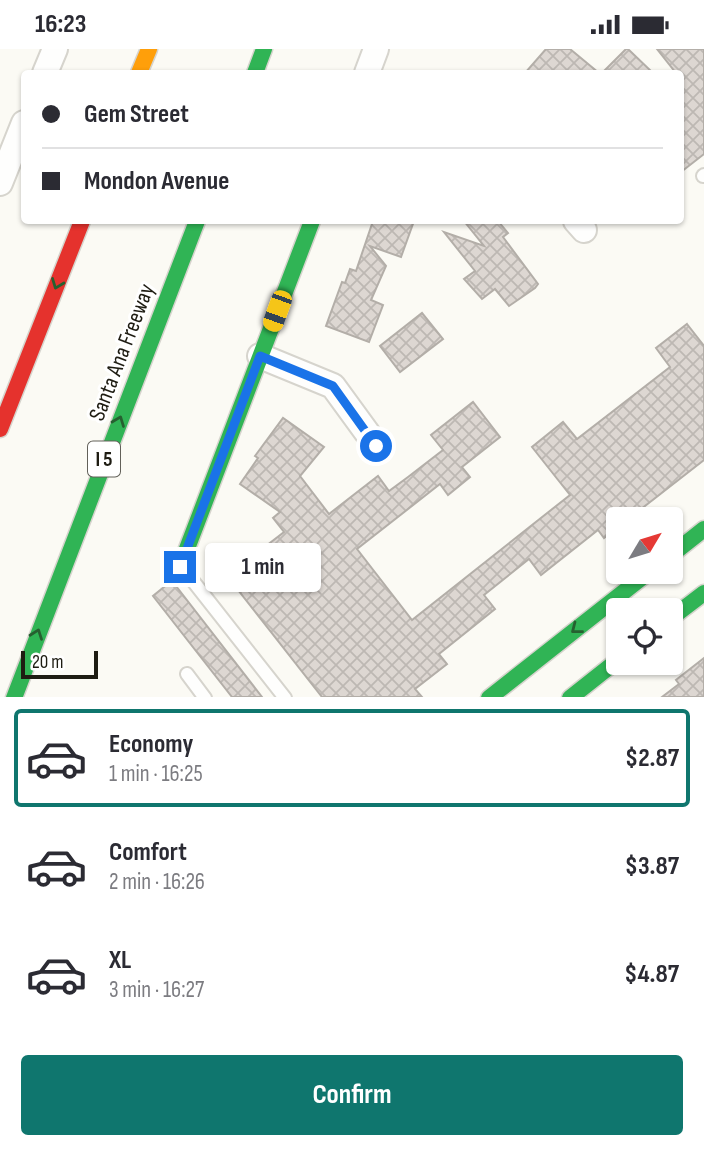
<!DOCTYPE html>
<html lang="en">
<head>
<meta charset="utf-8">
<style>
  :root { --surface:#fff; --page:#f7f7f7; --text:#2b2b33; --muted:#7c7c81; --line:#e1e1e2; --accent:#0f766e }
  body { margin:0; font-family:"Sofia Sans Condensed",sans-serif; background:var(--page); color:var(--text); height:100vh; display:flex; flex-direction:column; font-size:26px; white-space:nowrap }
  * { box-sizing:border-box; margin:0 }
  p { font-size:23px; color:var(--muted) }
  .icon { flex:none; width:38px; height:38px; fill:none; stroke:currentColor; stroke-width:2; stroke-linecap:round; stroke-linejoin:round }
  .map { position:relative; height:648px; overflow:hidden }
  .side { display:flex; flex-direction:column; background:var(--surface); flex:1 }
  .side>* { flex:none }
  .hud { position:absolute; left:21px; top:21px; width:663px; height:154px; border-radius:7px; box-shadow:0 2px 5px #0004; display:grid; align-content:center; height:154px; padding:0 21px; background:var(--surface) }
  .needle { width:46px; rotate:52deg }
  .fabs { position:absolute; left:606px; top:458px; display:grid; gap:14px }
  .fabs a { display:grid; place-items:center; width:77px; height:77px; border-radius:7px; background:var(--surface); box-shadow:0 2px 5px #0004; font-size:35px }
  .scale { position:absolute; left:21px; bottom:18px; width:77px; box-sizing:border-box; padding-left:7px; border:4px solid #1e1c12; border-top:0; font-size:19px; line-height:24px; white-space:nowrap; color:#1e1c12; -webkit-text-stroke:5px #fff; paint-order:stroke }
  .end { position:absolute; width:32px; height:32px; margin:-16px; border:9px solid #1a73e8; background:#fff; box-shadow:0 0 0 4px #fff }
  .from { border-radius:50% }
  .bubble { position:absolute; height:49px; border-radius:7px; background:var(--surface); box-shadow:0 2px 5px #0004; font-size:23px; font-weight:700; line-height:49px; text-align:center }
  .car { position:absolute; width:21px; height:42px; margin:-21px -10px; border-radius:9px; box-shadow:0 0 5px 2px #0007; background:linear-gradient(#f5c518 24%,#345 0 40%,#f5c518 0 76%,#345 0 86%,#f5c518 0) }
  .hud b { display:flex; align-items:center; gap:24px; height:66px; font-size:26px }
  .hud b+b { border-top:2px solid var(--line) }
  .hud i { width:18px; height:18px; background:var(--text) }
  ul { padding:12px 0 0; list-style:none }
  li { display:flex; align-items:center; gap:21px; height:98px; margin:0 14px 10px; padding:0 7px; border:4px solid transparent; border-radius:7px }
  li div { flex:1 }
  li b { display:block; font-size:26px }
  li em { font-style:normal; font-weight:700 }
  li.current { border-color:var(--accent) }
  li>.icon { width:63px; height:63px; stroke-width:1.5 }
  .primary-button { display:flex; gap:14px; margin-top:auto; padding:14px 21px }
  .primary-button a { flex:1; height:80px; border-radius:7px; background:var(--accent); color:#fff; font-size:28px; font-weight:700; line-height:80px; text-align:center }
  .status { display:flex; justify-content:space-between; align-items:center; height:49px; padding:0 35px; background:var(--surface); direction:ltr }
  .status svg { height:19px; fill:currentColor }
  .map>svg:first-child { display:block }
  .building { fill:url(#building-cross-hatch); stroke:#b3aea8; stroke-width:2 }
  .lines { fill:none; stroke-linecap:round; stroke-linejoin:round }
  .lane-casing { stroke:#d6d4cd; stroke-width:16 }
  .street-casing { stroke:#d6d4cd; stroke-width:28 }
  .fast-casing { stroke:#d6d4cd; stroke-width:19 }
  .slow-casing { stroke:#d6d4cd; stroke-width:19 }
  .jam-casing { stroke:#d6d4cd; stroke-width:19 }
  .lane { stroke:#fefefd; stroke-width:12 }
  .street { stroke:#fefefd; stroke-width:24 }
  .fast { stroke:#30b455; stroke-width:16 }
  .slow { stroke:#ff9f0a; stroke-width:16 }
  .jam { stroke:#e5322d; stroke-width:16 }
  .oneway { stroke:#266030 }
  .route { stroke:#1a73e8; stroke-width:9 }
  .labels { text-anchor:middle; stroke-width:6; stroke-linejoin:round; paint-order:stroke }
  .shield { fill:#fff; stroke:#626059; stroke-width:2 }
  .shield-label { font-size:21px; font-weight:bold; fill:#1e1c12 }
  .street-label { font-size:23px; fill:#1e1c12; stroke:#fff }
</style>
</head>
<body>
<div class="status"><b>16:23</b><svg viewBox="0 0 49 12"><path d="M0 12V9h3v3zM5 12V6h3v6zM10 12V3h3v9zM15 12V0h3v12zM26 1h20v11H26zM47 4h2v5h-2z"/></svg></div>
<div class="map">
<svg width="704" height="649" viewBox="0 0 704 649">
  <defs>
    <pattern id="building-cross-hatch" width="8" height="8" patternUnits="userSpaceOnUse" patternTransform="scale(1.75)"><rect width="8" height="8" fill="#ddd7d2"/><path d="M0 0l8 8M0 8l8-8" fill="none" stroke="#bdb8b3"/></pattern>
  </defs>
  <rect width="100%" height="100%" fill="#fbfaf4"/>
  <!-- building -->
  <g class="building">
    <path d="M546 0H570L599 24H525Z"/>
    <path d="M626 0H628L653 24H602Z"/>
    <path d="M657 0H704V105L681 123V24H676Z"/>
    <path d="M373 172H414L401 208 370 197 386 217 371 251 383 256 369 293 326 277 342 233 345 234 350 220 356 222Z"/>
    <path d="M464 172H498L508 184 503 188 538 235 535 239 509 257 495 240 482 250 464 230 475 222 444 183 484 197Z"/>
    <path d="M422 264 443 290 400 323 380 297Z"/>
    <path d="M687 275 704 297V411L627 471H618V478L604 489 598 481 541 526 529 510 484 546 495 560 439 605 447 615 415 640 422 648H322L227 527 284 483 273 469 280 463 240 435 258 409 255 407 283 369 324 398 300 427 329 465 378 427 389 442 408 428 443 401 431 386 473 353 500 388 462 418 470 428 448 446 440 435 357 500 412 571 570 446 532 398 563 373 577 390 670 318 656 299Z"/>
    <path d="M169 534 176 537 262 648H232L153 547Z"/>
    <path d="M704 609V648H662L679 635 676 631Z"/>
  </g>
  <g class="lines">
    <defs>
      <g id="lane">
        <path d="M703 127 704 126"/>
        <path d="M189 527 285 649"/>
        <path d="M187 625 205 649"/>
      </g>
      <g id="street">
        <path d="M45 24 55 0"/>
        <path d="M367 24 376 0"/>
        <path d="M0 134 24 74"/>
        <path d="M576 172 584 181"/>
        <path d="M260 307 333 337 376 396"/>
      </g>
      <g id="fast">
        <path d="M255 24 264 0"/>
        <path d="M670 507 704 480"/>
        <path d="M180 518 312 172"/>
        <path d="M670 570 704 544"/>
        <path d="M14 649 197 172"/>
        <path d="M489 649 649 523"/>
        <path d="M570 649 618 611"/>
      </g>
      <path id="slow" d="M139 24 149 0"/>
      <path id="jam" d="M0 380 82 172"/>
    </defs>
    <!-- lane casing -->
    <use href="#lane" class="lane-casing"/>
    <!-- street casing -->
    <use href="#street" class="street-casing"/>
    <!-- fast casing -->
    <use href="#fast" class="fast-casing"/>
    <!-- slow casing -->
    <use href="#slow" class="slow-casing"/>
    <!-- jam casing -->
    <use href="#jam" class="jam-casing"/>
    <!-- lane -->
    <use href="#lane" class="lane"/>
    <!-- street -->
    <use href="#street" class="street"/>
    <!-- fast -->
    <use href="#fast" class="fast"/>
    <!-- slow -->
    <use href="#slow" class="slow"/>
    <!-- jam -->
    <use href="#jam" class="jam"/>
  </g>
  <!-- one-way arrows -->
  <defs><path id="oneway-chevron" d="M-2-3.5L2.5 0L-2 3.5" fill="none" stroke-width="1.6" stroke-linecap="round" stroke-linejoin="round" transform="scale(1.75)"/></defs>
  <g class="oneway">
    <use href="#oneway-chevron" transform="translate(57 235) rotate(111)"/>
    <use href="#oneway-chevron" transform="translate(119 372) rotate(-69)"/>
    <use href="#oneway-chevron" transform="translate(576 580) rotate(142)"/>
    <use href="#oneway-chevron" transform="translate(37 585) rotate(-70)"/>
  </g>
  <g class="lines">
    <!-- route -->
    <path class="route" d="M180 518 260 307 333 337 376 397"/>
  </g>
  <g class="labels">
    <!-- shield labels -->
    <rect class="shield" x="88" y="392.5" width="32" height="35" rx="5"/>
    <g class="shield-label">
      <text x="104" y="417">I 5</text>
    </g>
    <!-- street labels -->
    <g class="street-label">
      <text transform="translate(121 303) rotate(-69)" y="8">Santa Ana Freeway</text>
    </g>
  </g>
</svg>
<div class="fabs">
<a><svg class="needle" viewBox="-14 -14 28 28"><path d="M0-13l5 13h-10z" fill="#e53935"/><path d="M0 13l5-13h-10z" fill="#7c7c81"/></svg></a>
<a><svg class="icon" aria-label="locate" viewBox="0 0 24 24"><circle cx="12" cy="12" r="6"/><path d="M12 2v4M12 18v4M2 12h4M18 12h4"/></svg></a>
</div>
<div class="scale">20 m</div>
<i class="end from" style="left:376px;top:397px"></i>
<i class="end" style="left:180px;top:518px"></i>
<div class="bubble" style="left:205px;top:494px;width:116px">1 min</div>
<i class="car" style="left:277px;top:262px;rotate:200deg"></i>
<div class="hud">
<b><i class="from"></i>Gem Street</b>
<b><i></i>Mondon Avenue</b>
</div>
</div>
<section class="side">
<ul>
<li class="current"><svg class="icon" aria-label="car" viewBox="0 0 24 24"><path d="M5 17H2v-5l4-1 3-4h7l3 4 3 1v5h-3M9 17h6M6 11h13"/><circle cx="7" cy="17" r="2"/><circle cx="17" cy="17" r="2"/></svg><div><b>Economy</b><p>1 min · 16:25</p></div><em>$2.87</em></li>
<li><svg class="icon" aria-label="car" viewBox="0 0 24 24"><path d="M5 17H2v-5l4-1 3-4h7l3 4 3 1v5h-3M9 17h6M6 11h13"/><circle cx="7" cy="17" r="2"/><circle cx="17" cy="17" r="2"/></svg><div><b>Comfort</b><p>2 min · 16:26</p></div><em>$3.87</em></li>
<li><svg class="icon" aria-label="car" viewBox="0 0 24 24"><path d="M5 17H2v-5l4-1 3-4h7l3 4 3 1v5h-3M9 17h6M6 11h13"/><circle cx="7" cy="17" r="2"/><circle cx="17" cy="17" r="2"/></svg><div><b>XL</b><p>3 min · 16:27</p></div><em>$4.87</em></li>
</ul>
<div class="primary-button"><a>Confirm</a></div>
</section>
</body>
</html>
